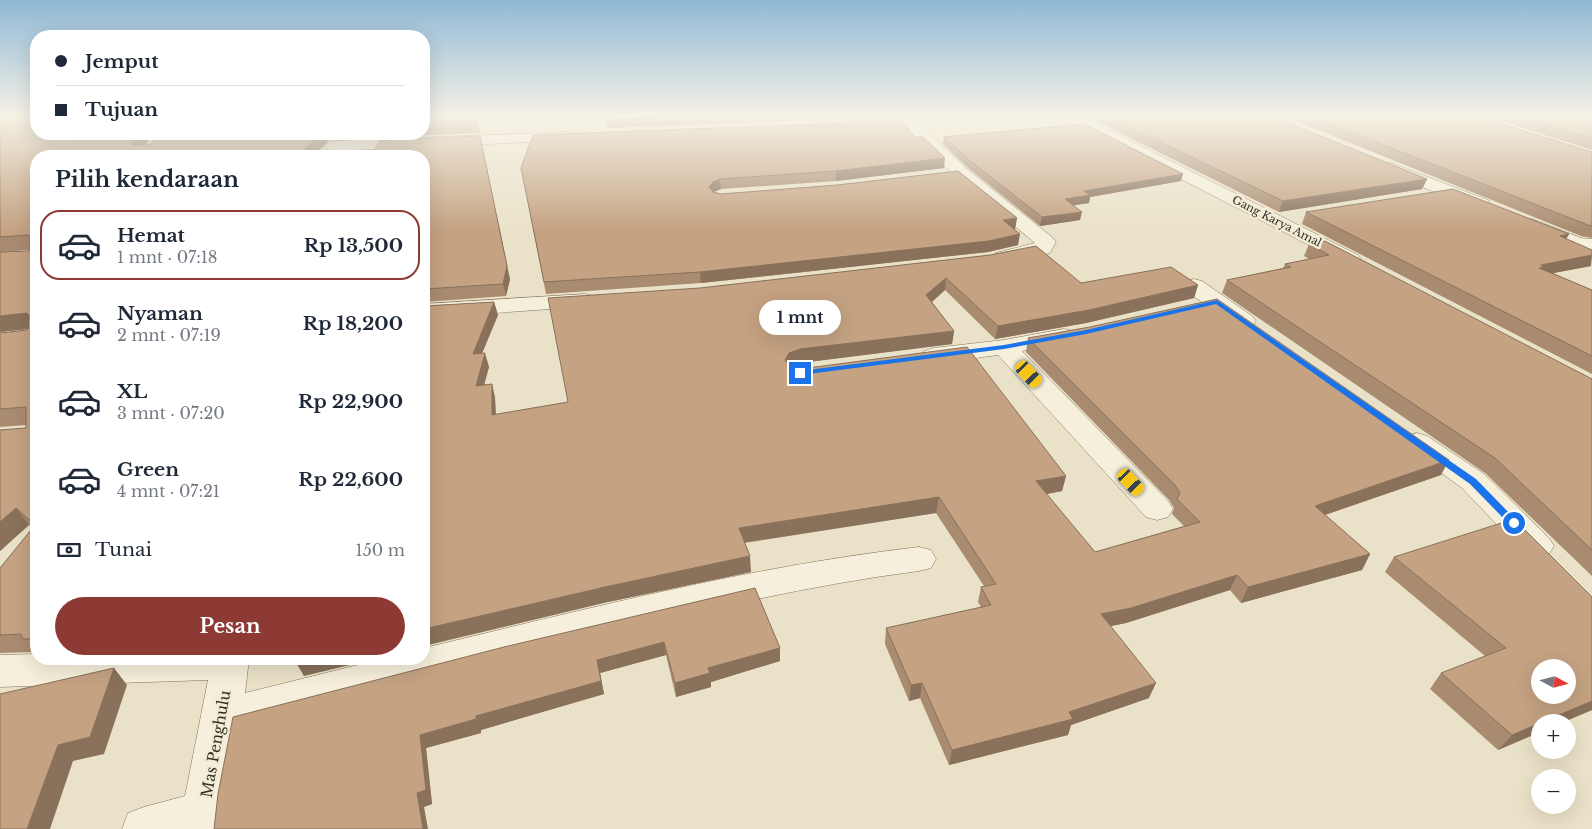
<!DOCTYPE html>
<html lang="id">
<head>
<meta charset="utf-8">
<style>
  :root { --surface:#fff; --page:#f6f6f7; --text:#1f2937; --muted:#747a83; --line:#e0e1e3; --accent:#8d3a35 }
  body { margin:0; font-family:"Libre Baskerville",serif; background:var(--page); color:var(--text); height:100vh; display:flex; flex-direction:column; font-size:19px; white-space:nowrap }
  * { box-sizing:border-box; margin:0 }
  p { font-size:16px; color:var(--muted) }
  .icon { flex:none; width:28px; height:28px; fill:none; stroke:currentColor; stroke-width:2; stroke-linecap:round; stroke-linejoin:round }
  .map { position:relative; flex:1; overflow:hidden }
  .drawer { position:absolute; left:30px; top:150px; width:400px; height:515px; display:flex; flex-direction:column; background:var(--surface); border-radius:20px; box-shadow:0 5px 20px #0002 }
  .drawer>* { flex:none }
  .guide { position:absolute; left:30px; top:30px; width:400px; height:110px; border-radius:20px; box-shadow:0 5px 20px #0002; display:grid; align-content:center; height:110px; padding:0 25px; background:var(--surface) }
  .needle { width:32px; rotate:97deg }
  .controls { position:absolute; left:1531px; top:659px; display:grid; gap:10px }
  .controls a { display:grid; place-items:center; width:45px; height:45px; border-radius:50%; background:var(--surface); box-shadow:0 5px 20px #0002; font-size:25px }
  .end { position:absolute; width:22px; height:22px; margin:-11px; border:6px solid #1a73e8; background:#fff; box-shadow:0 0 0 2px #fff }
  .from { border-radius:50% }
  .bubble { position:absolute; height:35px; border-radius:18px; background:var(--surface); box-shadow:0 5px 20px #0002; font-size:16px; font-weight:800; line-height:35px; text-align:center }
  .car { position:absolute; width:15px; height:30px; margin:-15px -8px; border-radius:6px; box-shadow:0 0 4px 1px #0007; background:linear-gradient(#f5c518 24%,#345 0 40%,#f5c518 0 76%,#345 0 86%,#f5c518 0) }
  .guide b { display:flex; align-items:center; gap:18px; height:48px; font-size:19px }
  .guide b+b { border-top:1px solid var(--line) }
  .guide i { width:12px; height:12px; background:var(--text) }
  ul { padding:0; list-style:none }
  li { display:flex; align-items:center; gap:15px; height:70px; margin:0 10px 8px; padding:0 15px; border:2px solid transparent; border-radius:20px }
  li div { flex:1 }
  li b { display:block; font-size:19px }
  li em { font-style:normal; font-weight:800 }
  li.current { border-color:var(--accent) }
  li>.icon { width:45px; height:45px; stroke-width:1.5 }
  h2 { padding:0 25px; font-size:22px; line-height:60px }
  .pay { display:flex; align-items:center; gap:12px; height:55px; padding:0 25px; font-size:19px }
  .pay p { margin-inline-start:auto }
  .button { display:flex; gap:10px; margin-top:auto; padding:10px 25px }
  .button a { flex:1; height:58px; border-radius:30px; background:var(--accent); color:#fff; font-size:20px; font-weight:800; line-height:58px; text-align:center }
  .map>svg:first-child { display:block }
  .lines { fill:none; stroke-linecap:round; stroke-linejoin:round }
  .minor-casing { stroke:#84755f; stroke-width:1 }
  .minor { fill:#f5efdb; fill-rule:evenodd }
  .wall { fill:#a98b70 }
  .shaded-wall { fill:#89715b }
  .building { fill:#c4a282; stroke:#89715b; fill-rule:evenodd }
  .route { fill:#1a73e8 }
  .labels { text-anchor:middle; stroke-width:5; stroke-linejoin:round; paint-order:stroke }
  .far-street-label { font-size:11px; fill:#362d21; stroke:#f2ecd7 }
  .near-street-label { font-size:15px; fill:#362d21; stroke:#f2ecd7 }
</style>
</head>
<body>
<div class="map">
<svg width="1592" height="829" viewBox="0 0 1592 829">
  <rect width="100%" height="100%" fill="#eae2c8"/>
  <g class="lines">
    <defs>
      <g id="minor">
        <path d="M1060 115H1079L1358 255 1361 259 1358 263 1351 265 1344 263 1062 118Z"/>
        <path d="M910 118 915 120 967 169 1053 238 1056 242 1050 253 1003 263 996 261 993 257 996 253 1035 243 955 177 906 128 866 130 861 128 858 125 861 122 866 120Z"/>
        <path d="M568 132 574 134 576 137 574 140 333 151 327 149 325 146 327 143 333 141Z"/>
        <path d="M1391 163 1488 200 1490 204 1488 208 1481 210 1474 208 1385 172 1382 168 1385 164Z"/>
        <path d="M1532 219 1581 238 1592 239V251L1571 248 1525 229 1522 225 1525 221Z"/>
        <path d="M1194 279 1202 281 1252 316 1256 321 1252 326 1244 328 1236 326 1186 291 1183 286 1186 281Z"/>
        <path d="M585 294 593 296 596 301 593 306 424 318V304Z"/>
        <path d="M1064 329 1073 331 1076 336 1073 341 1022 351 1168 501 1173 509 1168 517 1157 520 1146 517 998 355 933 364 924 361 920 356 924 351 933 348 1004 340Z"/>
        <path d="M1417 433 1427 436 1484 474 1549 538 1554 546 1549 554 1537 558 1525 554 1462 488 1407 448 1403 442 1407 436Z"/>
        <path d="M919 547 931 550 936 559 931 568 919 571C810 585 704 610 598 636 478 665 359 697 240 729L222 829H122L128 813 144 807 185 796 208 680 0 687V655L36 654V659H249L245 693 382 659H424V648C587 609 752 566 919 547Z"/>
      </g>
    </defs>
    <!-- minor casing -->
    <use href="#minor" class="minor-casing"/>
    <!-- minor -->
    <use href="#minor" class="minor"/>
  </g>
  <!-- wall -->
  <g class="wall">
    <path d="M0 115 36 134H154L144 145H150L160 134H335L314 156H36V655L34 652 0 653V568L33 528 29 525 0 551V430L26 428V425L0 427V333L27 330 28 329 0 332 28 251 29 250 0 252Z"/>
    <path d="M424 115H476L480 133 393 137 392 134H424Z"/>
    <path d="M607 115H891V117L607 128 606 120Z"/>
    <path d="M1084 115H1269L1427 179 1422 189 1279 212Z"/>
    <path d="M1281 115H1473L1592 152V238L1581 236Z"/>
    <path d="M1483 115H1592V150Z"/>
    <path d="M915 137 944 168 836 181 721 189 713 192 721 194 1017 218 1015 229H1014L1018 245 988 252 701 283 546 294 521 168Z"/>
    <path d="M944 137 1181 181 1090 197 1089 203 1073 205 1080 220 1040 226 968 168 943 144Z"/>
    <path d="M424 156 510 279 506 296 424 302Z"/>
    <path d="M1306 212 1569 234 1566 239 1591 266 1553 273 1592 290V374L1302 224Z"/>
    <path d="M1309 244 1592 379V576L1485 473 1222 293 1227 280 1283 268 1285 264 1309 259 1304 256Z"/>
    <path d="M990 255 1081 283 1198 285 1194 298 1086 323 995 339 945 290 932 302 954 331 952 344 800 363 792 366 1066 476 1062 491 1046 494 1095 552 1184 526 1172 514 1174 508 1169 500 1026 352 1028 338 1441 475 1325 515 1370 554 1362 570 1241 603 1230 590 1126 623 1111 626 1149 698 1071 725 1068 735 949 765 920 698 909 701 885 644 886 628 981 607 978 602 981 587 984 586 936 513 745 543 751 572 608 602 424 306 494 302 498 315 482 353 489 367 484 385 492 384 495 398 496 414 568 402 700 288Z"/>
    <path d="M1394 557 1592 710 1498 750 1430 689 1441 673 1485 656 1385 572Z"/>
    <path d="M755 588 780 648V661L711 682V687L676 697 666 655 600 673 604 694 481 730V733L426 748 432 804 424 807 214 829Z"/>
  </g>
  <!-- shaded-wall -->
  <g class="shaded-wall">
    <path d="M139 134H154L137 155 131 145V143Z"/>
    <path d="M320 134H335L314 156H298Z"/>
    <path d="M480 136 510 279 506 296 503 284Z"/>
    <path d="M945 158 944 168 836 181V171Z"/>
    <path d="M1183 174 1181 181 1090 197 1089 203 1063 207 1065 199 1084 191Z"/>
    <path d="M720 179 721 189 714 192 710 197 709 187 713 182Z"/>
    <path d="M1427 179 1422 189 1279 212 1283 201Z"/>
    <path d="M1082 212 1080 220 1040 226 1042 217Z"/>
    <path d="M1017 218 1015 229 1002 231 1003 220Z"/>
    <path d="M1020 234 1018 245 988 252 701 283 700 272Z"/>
    <path d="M1569 234 1562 246 1560 236Z"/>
    <path d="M1592 255 1591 266 1538 276 1541 265Z"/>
    <path d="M946 278 945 290 925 308 926 295Z"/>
    <path d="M1198 285 1194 298 1086 323 995 339 998 326Z"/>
    <path d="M494 302 498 315 476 368 473 354Z"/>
    <path d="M27 313 36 328 0 332V316Z"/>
    <path d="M954 331 952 344 800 363 790 367 785 360 789 353 800 349Z"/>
    <path d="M485 353 489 367 480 400 476 386Z"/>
    <path d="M492 384 495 398 496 429 492 415Z"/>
    <path d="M1449 460 1441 475 1307 521 1315 506Z"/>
    <path d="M1066 476 1062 491 1032 497 1036 481Z"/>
    <path d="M939 497 936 513 740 543 739 528Z"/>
    <path d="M16 508 29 525 0 551V522Z"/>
    <path d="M1370 554 1362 570 1241 603 1248 587Z"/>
    <path d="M750 556 751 572 608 602 424 646V629L605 587Z"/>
    <path d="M1237 575 1230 590 1126 623 1096 629 1101 614Z"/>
    <path d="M664 642 666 655 600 673 604 694 481 730V733L426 748 432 804 424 807 428 829H423L417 793 420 735 476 716 597 660Z"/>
    <path d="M780 648V661L711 682V687L676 697 675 683 708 668Z"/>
    <path d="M304 659H375L304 676 295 661Z"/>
    <path d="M114 668 127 685 104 754 73 761 50 829H27L58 745Z"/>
    <path d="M922 683 920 698 909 701 911 685Z"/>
    <path d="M1156 683 1149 698 1071 725 1068 735 949 765 952 750 1069 712Z"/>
    <path d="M1592 701V710L1563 722H1541Z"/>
    <path d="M1540 723V732L1498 750 1512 735Z"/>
  </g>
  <!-- building -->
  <g class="building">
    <path d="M0 115H36V134H139L131 143V145H150L160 134H320L298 156H36V639H23L21 634 0 635V568L35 525 16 508 0 522V430L26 428V407L0 409V333L27 330 28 329 29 315 27 313 0 316V252L28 251 30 249V237L28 235 0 237Z"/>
    <path d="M424 115H476L477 122 424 125Z"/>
    <path d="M607 115H726L606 120Z"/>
    <path d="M1104 115H1269L1427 179 1283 201Z"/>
    <path d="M1307 115H1473L1592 152V226L1588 225Z"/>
    <path d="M1516 115H1592V139Z"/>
    <path d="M902 121 915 137H923L945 158 836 171 720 179 713 182 709 187 713 192 721 194 837 185 958 171 1017 218 1003 220 1020 234 989 241 700 272 544 282 521 168 533 135Z"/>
    <path d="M1084 124 1183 174 1084 191 1090 195 1065 199 1082 212 1042 217 969 160 944 137Z"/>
    <path d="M480 136 507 266 503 284 424 289V156H370L381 140Z"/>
    <path d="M1453 189 1569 234 1560 236 1592 250V255L1541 265 1544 267 1539 268 1592 290V356L1306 212Z"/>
    <path d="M1325 241 1592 379V550L1495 458 1227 280 1291 267 1285 264 1329 255 1309 244Z"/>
    <path d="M1036 246 1081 283 1171 267 1198 285 1089 310 998 326 946 278 926 295 954 331 800 349 789 353 785 360 790 366 800 369 967 347 1066 476 1036 481 1095 552 1200 522 1177 499 1180 493 1175 485 1028 338 1090 327 1217 299 1449 460 1315 506 1370 554 1248 587 1237 575 1131 608 1101 614 1156 683 1069 712 1073 719 952 750 922 683 911 685 886 628 991 605 981 587 996 584 939 497 739 528 750 556 605 587 424 629V306L494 302 473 354 485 353 476 386 492 384V415L568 402 548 298 700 288 990 255Z"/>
    <path d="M1514 519 1592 597V701L1512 735 1441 673 1506 648 1394 557ZM1540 668H1568V695H1540Z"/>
    <path d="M755 588 780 648 708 668 710 673 675 683 664 642 597 660 601 681 476 716V719L420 735 426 790 417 793 423 829H214L218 794 233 717 504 647Z"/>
    <path d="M296 659H304L295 661Z"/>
    <path d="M114 668 90 737 58 745 27 829H0V694Z"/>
  </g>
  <!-- sky -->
  <linearGradient id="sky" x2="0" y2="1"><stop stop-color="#8fb8d5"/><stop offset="0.5" stop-color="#f6f2e6"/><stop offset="1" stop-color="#f6f2e6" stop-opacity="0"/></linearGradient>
  <rect width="1592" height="231" fill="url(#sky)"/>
  <!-- route -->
  <path class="route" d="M1217 300 1476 479 1517 521V526H1511L1470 484 1216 304 1086 334 1004 349 800 375 797 373 800 371 1004 345 1086 330Z"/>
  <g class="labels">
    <!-- far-street labels -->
    <g class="far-street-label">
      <text transform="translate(1277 221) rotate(27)" y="4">Gang Karya Amal</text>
    </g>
    <!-- near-street labels -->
    <g class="near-street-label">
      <text transform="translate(216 744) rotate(-80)" y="5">Mas Penghulu</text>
    </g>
  </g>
</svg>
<div class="controls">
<a><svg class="needle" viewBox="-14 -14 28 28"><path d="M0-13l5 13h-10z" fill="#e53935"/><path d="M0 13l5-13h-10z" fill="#747a83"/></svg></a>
<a>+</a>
<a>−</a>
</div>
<i class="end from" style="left:1514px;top:523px"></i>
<i class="end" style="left:800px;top:373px"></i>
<div class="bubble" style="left:759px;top:300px;width:82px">1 mnt</div>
<i class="car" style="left:1029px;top:374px;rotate:137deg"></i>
<i class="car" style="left:1131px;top:482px;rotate:137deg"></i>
<div class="guide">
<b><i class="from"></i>Jemput</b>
<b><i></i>Tujuan</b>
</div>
<section class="drawer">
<h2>Pilih kendaraan</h2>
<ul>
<li class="current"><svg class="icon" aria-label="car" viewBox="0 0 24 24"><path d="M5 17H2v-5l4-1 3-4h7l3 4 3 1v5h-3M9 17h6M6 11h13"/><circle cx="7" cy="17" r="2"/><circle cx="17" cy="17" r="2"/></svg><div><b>Hemat</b><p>1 mnt · 07:18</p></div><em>Rp 13,500</em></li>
<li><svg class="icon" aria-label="car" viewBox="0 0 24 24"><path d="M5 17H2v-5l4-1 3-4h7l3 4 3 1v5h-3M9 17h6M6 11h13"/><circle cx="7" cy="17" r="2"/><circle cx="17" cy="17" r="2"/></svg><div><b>Nyaman</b><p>2 mnt · 07:19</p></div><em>Rp 18,200</em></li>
<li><svg class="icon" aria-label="car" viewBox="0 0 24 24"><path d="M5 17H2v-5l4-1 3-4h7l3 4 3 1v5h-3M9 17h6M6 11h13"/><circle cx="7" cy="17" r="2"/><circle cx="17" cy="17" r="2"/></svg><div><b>XL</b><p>3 mnt · 07:20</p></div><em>Rp 22,900</em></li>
<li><svg class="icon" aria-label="car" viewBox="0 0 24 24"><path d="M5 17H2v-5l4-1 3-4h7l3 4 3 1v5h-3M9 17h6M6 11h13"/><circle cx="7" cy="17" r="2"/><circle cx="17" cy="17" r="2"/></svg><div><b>Green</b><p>4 mnt · 07:21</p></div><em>Rp 22,600</em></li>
</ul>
<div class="pay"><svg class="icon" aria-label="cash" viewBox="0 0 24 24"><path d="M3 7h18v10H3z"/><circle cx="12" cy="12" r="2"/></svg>Tunai<p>150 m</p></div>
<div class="button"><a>Pesan</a></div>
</section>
</div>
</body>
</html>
